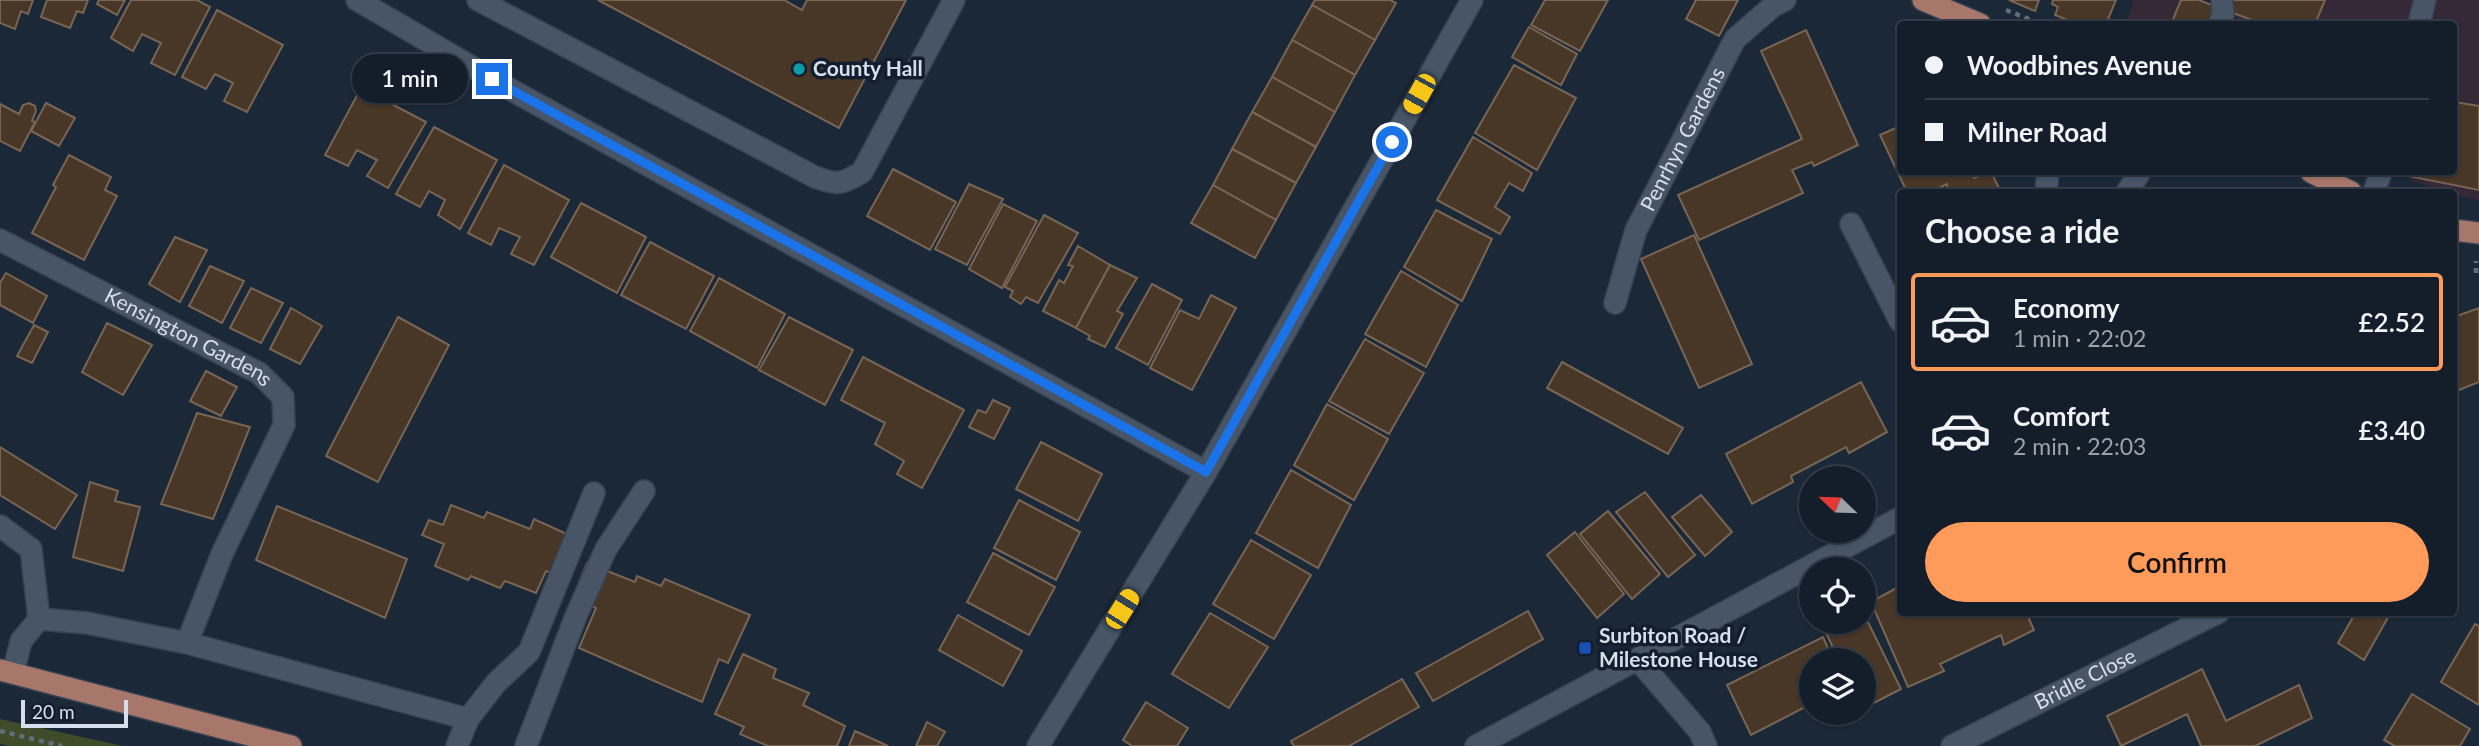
<!DOCTYPE html>
<html lang="en">
<head>
<meta charset="utf-8">
<style>
  :root { --surface:#141e2a; --page:#212b36; --text:#f1f3f6; --muted:#9da2a8; --line:#333c47; --accent:#ff9b5a }
  body { margin:0; font-family:Lato,sans-serif; background:var(--page); color:var(--text); height:100vh; display:flex; flex-direction:column; font-size:26px; white-space:nowrap }
  * { box-sizing:border-box; margin:0 }
  p { font-size:23px; color:var(--muted) }
  .icon { flex:none; width:38px; height:38px; fill:none; stroke:currentColor; stroke-width:2; stroke-linecap:round; stroke-linejoin:round }
  .map { position:relative; flex:1; overflow:hidden }
  .sheet { position:absolute; left:1897px; top:189px; width:560px; height:427px; display:flex; flex-direction:column; background:var(--surface); border-radius:7px; box-shadow:0 2px 5px #0004,0 0 0 2px var(--line) }
  .sheet>* { flex:none }
  .top-card { position:absolute; left:1897px; top:21px; width:560px; height:154px; border-radius:7px; box-shadow:0 2px 5px #0004,0 0 0 2px var(--line); display:grid; align-content:center; height:154px; padding:0 28px; background:var(--surface) }
  .needle { width:46px; rotate:293deg }
  .tools { position:absolute; left:1799px; top:466px; display:grid; gap:14px }
  .tools a { display:grid; place-items:center; width:77px; height:77px; border-radius:50%; background:var(--surface); box-shadow:0 2px 5px #0004,0 0 0 2px var(--line); font-size:35px }
  .scale { position:absolute; left:21px; bottom:18px; width:107px; box-sizing:border-box; padding-left:7px; border:4px solid #d6dfea; border-top:0; font-size:19px; line-height:24px; white-space:nowrap; color:#d6dfea; -webkit-text-stroke:5px #121e2e; paint-order:stroke }
  .end { position:absolute; width:32px; height:32px; margin:-16px; border:9px solid #1a73e8; background:#fff; box-shadow:0 0 0 4px #fff }
  .from { border-radius:50% }
  .bubble { position:absolute; height:49px; border-radius:24px; background:var(--surface); box-shadow:0 2px 5px #0004,0 0 0 2px var(--line); font-size:23px; font-weight:600; line-height:49px; text-align:center }
  .car { position:absolute; width:21px; height:42px; margin:-21px -10px; border-radius:9px; box-shadow:0 0 5px 2px #0007; background:linear-gradient(#f5c518 24%,#345 0 40%,#f5c518 0 76%,#345 0 86%,#f5c518 0) }
  .top-card b { display:flex; align-items:center; gap:24px; height:66px; font-size:26px }
  .top-card b+b { border-top:2px solid var(--line) }
  .top-card i { width:18px; height:18px; background:var(--text) }
  ul { padding:0; list-style:none }
  li { display:flex; align-items:center; gap:21px; height:98px; margin:0 14px 10px; padding:0 14px; border:4px solid transparent; border-radius:7px }
  li div { flex:1 }
  li b { display:block; font-size:26px }
  li em { font-style:normal; font-weight:600 }
  li.on { border-color:var(--accent) }
  li>.icon { width:63px; height:63px; stroke-width:1.5 }
  h2 { padding:0 28px; font-size:32px; line-height:84px }
  .primary-button { display:flex; gap:14px; margin-top:auto; padding:14px 28px }
  .primary-button a { flex:1; height:80px; border-radius:42px; background:var(--accent); color:#111; font-size:28px; font-weight:600; line-height:80px; text-align:center }
  .map>svg:first-child { display:block }
  .commercial { fill:#352937 }
  .green { fill:#3f4c2a }
  .building { fill:#483627; stroke:#786554; stroke-width:2 }
  .lines { fill:none; stroke-linecap:round; stroke-linejoin:round }
  .lane-casing { stroke:#374250; stroke-width:24 }
  .street-casing { stroke:#374250; stroke-width:24 }
  .secondary-casing { stroke:#374250; stroke-width:24 }
  .primary-casing { stroke:#374250; stroke-width:24 }
  .path { stroke:#616d7b; stroke-width:4.5; stroke-dasharray:5 5; stroke-linecap:butt }
  .lane { stroke:#475567; stroke-width:21 }
  .street { stroke:#475567; stroke-width:21 }
  .secondary { stroke:#475567; stroke-width:21 }
  .primary { stroke:#a7776c; stroke-width:21 }
  .route { stroke:#1a73e8; stroke-width:9 }
  .culture-dot { fill:#0f9aa8; stroke:#121e2e; stroke-width:2.5 }
  .transit-dot { fill:#1a4fb4; stroke:#121e2e; stroke-width:2.5 }
  .labels { text-anchor:middle; stroke-width:7; stroke-linejoin:round; paint-order:stroke }
  .poi-label { font-size:21px; font-weight:bold; fill:#d6dfea; stroke:#121e2e; text-anchor:start }
  .street-label { font-size:21px; fill:#d6dfea; stroke:#121e2e }
</style>
</head>
<body>
<div class="map">
<svg width="2479" height="746" viewBox="0 0 2479 746">
  <rect width="100%" height="100%" fill="#1b2838"/>
  <!-- commercial -->
  <g class="commercial">
    <path d="M2134 0H2181L2171 24H2125Z"/>
    <path d="M2244 0H2479V201L2411 181 2409 172H2454V24H2234Z"/>
  </g>
  <!-- green -->
  <path class="green" d="M0 719 123 746H9L0 744Z"/>
  <!-- building -->
  <g class="building">
    <path d="M0 0H33L28 14 21 11 15 29 0 23Z"/>
    <path d="M47 0H88L83 13 77 11 70 28 41 17Z"/>
    <path d="M99 0H125L117 15 97 4Z"/>
    <path d="M131 0H197L210 7 175 75 151 63 161 43 142 34 133 51 111 38Z"/>
    <path d="M598 0H784L802 10 807 0H906L839 128Z"/>
    <path d="M1315 0H1390L1396 3 1375 40 1312 5Z"/>
    <path d="M1545 0H1608L1580 51 1531 25Z"/>
    <path d="M1696 0H1738L1719 36 1686 19Z"/>
    <path d="M2009 0H2039L2035 11Z"/>
    <path d="M2053 0H2116L2106 24H2077L2055 15 2058 7 2052 4Z"/>
    <path d="M2181 0H2199L2219 8 2212 24H2171Z"/>
    <path d="M2228 0H2325L2315 24H2263L2230 12Z"/>
    <path d="M1312 5 1375 40 1355 75 1292 40Z"/>
    <path d="M217 10 283 45 247 112 224 101 233 83 215 74 206 89 182 77Z"/>
    <path d="M1529 27 1577 54 1561 85 1512 57Z"/>
    <path d="M1806 30 1858 145 1814 166 1812 162 1792 170 1803 193 1699 240 1678 195 1802 139 1761 51Z"/>
    <path d="M1292 40 1355 75 1335 112 1272 77Z"/>
    <path d="M1514 65 1576 98 1537 170 1475 133Z"/>
    <path d="M1272 77 1335 112 1316 147 1252 112Z"/>
    <path d="M361 88 426 122 388 188 367 176 377 160 357 150 348 166 325 155Z"/>
    <path d="M2454 102 2479 106V190L2408 176V172H2454Z"/>
    <path d="M29 103 35 106 36 111 32 121 35 122 20 151 0 141V104L19 114 23 105Z"/>
    <path d="M46 103 75 118 59 146 31 131Z"/>
    <path d="M1252 112 1316 147 1296 183 1232 149Z"/>
    <path d="M1900 126V172H1972L1974 178 1991 172 2001 192H1948L1947 184 1930 192H1907L1880 135Z"/>
    <path d="M434 127 497 160 460 229 438 215 445 200 429 191 420 207 396 194Z"/>
    <path d="M1473 137 1532 173 1523 191 1509 183 1495 207 1510 217 1500 234 1437 200Z"/>
    <path d="M1232 149 1296 183 1276 220 1213 185Z"/>
    <path d="M69 155 111 177 105 190 117 196 84 260 32 233 56 187 53 185Z"/>
    <path d="M504 165 569 200 534 265 511 254 520 237 499 228 491 245 468 233Z"/>
    <path d="M893 169 956 202 930 250 867 216Z"/>
    <path d="M969 184 1003 199 967 265 935 249Z"/>
    <path d="M1213 185 1276 220 1255 258 1191 223Z"/>
    <path d="M581 203 646 237 617 293 551 257Z"/>
    <path d="M1003 204 1037 221 1002 288 969 269Z"/>
    <path d="M1436 210 1492 239 1462 301 1404 267Z"/>
    <path d="M1044 215 1078 233 1038 303 1026 297 1021 304 1010 297 1013 291 1005 287Z"/>
    <path d="M1694 235 1752 364 1699 388 1641 259Z"/>
    <path d="M175 237 207 250 180 302 149 284Z"/>
    <path d="M650 242 714 276 686 329 621 295Z"/>
    <path d="M1078 246 1110 265 1076 328 1043 311 1059 280 1064 283 1073 266 1068 265Z"/>
    <path d="M1110 265 1137 278 1117 311 1123 314 1105 347 1088 339 1090 336 1076 328Z"/>
    <path d="M210 266 244 281 222 323 189 306Z"/>
    <path d="M1401 271 1458 305 1426 367 1365 334Z"/>
    <path d="M6 273 47 296 33 323 0 305V283Z"/>
    <path d="M719 278 785 314 757 368 690 331Z"/>
    <path d="M1152 284 1182 300 1148 365 1116 348Z"/>
    <path d="M251 288 283 303 261 343 230 328Z"/>
    <path d="M1211 295 1236 308 1192 390 1150 368 1180 310 1199 319Z"/>
    <path d="M291 308 322 326 300 364 270 349Z"/>
    <path d="M2479 308V382L2454 392V317Z"/>
    <path d="M398 317 449 345 378 482 326 456Z"/>
    <path d="M789 317 853 350 825 405 759 370Z"/>
    <path d="M107 323 152 345 123 395 82 372Z"/>
    <path d="M34 325 48 332 32 363 17 356Z"/>
    <path d="M1365 339 1424 373 1389 434 1329 401Z"/>
    <path d="M863 357 964 410 922 488 897 474 904 461 875 444 885 423 841 400Z"/>
    <path d="M1562 362 1683 428 1668 454 1547 388Z"/>
    <path d="M206 371 237 387 221 416 190 401Z"/>
    <path d="M1861 382 1887 432 1849 453 1846 447 1791 476 1793 482 1752 504 1726 454Z"/>
    <path d="M993 400 1010 408 994 439 969 427 978 410 986 413Z"/>
    <path d="M1327 404 1388 439 1354 500 1294 465Z"/>
    <path d="M197 413 250 427 213 519 161 504Z"/>
    <path d="M1041 442 1102 474 1078 521 1016 489Z"/>
    <path d="M0 447 77 495 55 529 0 495Z"/>
    <path d="M1291 470 1351 505 1318 568 1256 533Z"/>
    <path d="M90 482 118 491 115 501 140 507 123 571 73 557Z"/>
    <path d="M1645 492 1695 555 1668 577 1616 512Z"/>
    <path d="M1701 495 1732 532 1705 556 1672 517Z"/>
    <path d="M1019 500 1080 532 1056 580 994 548Z"/>
    <path d="M451 505 484 518 487 512 530 529 534 519 569 535 551 573 546 571 536 593 505 581 500 588 471 576 468 580 435 566 444 544 422 535 429 520 443 525Z"/>
    <path d="M277 506 407 559 385 618 256 560Z"/>
    <path d="M1608 511 1660 574 1632 599 1580 534Z"/>
    <path d="M1575 532 1624 594 1597 618 1547 555Z"/>
    <path d="M1251 540 1311 575 1274 639 1213 604Z"/>
    <path d="M993 553 1055 587 1029 635 967 602Z"/>
    <path d="M587 563 635 582 637 576 661 586 665 579 750 615 728 663 719 659 702 702 579 648 596 608 573 597Z"/>
    <path d="M1900 586V612H2026L2034 630 2004 645 2001 635 1940 664 1944 671 1908 687 1871 602Z"/>
    <path d="M1528 611 1543 639 1433 701 1416 673Z"/>
    <path d="M2356 612H2391L2364 660 2338 643Z"/>
    <path d="M1210 613 1268 647 1229 708 1172 674Z"/>
    <path d="M1864 614 1901 689 1864 708V660H1839L1826 633 1850 621H1864Z"/>
    <path d="M958 615 1022 651 1003 686 939 650Z"/>
    <path d="M2475 624 2479 626V705L2441 682Z"/>
    <path d="M1823 637 1833 660H1811V704L1751 735 1727 685Z"/>
    <path d="M743 654 776 669 773 678 809 693 803 705 845 726 837 746H768L740 734 744 727 715 714Z"/>
    <path d="M2202 669 2226 721 2299 685 2312 718 2255 746H2201L2187 714 2121 746 2107 716Z"/>
    <path d="M1402 679 1419 707 1349 746H1294L1291 741Z"/>
    <path d="M2412 694 2470 729 2460 746H2395L2384 740Z"/>
    <path d="M1146 702 1188 728 1177 746H1132L1123 740Z"/>
    <path d="M1830 712H1858V713L1837 724Z"/>
    <path d="M927 722 945 732 937 746H916Z"/>
    <path d="M855 731 888 746H849Z"/>
  </g>
  <g class="lines">
    <defs>
      <g id="lane">
        <path d="M478 0 815 177C837 185 841 185 862 172L954 0"/>
        <path d="M1638 660 1700 732 1706 746"/>
        <path d="M468 719 496 683 529 652 594 493"/>
        <path d="M526 746 576 616 606 549 644 491"/>
      </g>
      <g id="street">
        <path d="M357 0 515 92 1206 472"/>
        <path d="M2219 24 2223 15 2222 0"/>
        <path d="M2419 24 2425 0"/>
        <path d="M2046 192 2048 172"/>
        <path d="M2127 192 2140 172"/>
        <path d="M2374 192 2381 172"/>
        <path d="M1851 224 1900 321"/>
        <path id="s1" d="M0 240 259 373 283 397 284 425 222 554 187 643"/>
        <path id="s2" d="M1615 303 1636 230 1735 39 1773 6 1785 0"/>
        <path d="M0 526 31 549 39 619"/>
        <path d="M39 619 87 623 187 643 468 719 457 746"/>
        <path d="M13 673 21 641 39 619"/>
        <path d="M1038 746 1206 472 1472 0"/>
        <path id="s3" d="M1952 746 2219 612"/>
      </g>
      <path id="secondary" d="M1476 746 1900 518"/>
      <g id="primary">
        <path d="M1923 0 1980 24"/>
        <path d="M2311 172 2351 192"/>
        <path d="M2454 230 2479 233"/>
        <path d="M0 670 291 746"/>
      </g>
    </defs>
    <!-- lane casing -->
    <use href="#lane" class="lane-casing"/>
    <!-- street casing -->
    <use href="#street" class="street-casing"/>
    <!-- secondary casing -->
    <use href="#secondary" class="secondary-casing"/>
    <!-- primary casing -->
    <use href="#primary" class="primary-casing"/>
    <!-- path -->
    <g class="path">
      <path d="M2006 10 2041 24"/>
      <path d="M2476 273V261"/>
      <path d="M0 731 62 746"/>
    </g>
    <!-- lane -->
    <use href="#lane" class="lane"/>
    <!-- street -->
    <use href="#street" class="street"/>
    <!-- secondary -->
    <use href="#secondary" class="secondary"/>
    <!-- primary -->
    <use href="#primary" class="primary"/>
  </g>
  <g class="lines">
    <!-- route -->
    <path class="route" d="M492 79 1206 472 1392 142"/>
  </g>
  <!-- markers -->
  <circle class="culture-dot" cx="799" cy="69" r="7"/>
  <rect class="transit-dot" x="1578" y="641" width="14" height="14" rx="3.5"/>
  <g class="labels">
    <!-- poi labels -->
    <g class="poi-label">
      <text x="813" y="76">County Hall</text>
      <text x="1599" y="643">Surbiton Road /<tspan x="1599" dy="24">Milestone House</tspan></text>
    </g>
    <!-- street labels -->
    <g class="street-label">
      <text dy="7" stroke="none"><textPath href="#s2" startOffset="178">Penrhyn Gardens</textPath></text>
      <text dy="7" stroke="none"><textPath href="#s1" startOffset="212">Kensington Gardens</textPath></text>
      <text dy="7" stroke="none"><textPath href="#s3" startOffset="149">Bridle Close</textPath></text>
    </g>
  </g>
</svg>
<div class="tools">
<a><svg class="needle" viewBox="-14 -14 28 28"><path d="M0-13l5 13h-10z" fill="#e53935"/><path d="M0 13l5-13h-10z" fill="#9da2a8"/></svg></a>
<a><svg class="icon" aria-label="locate" viewBox="0 0 24 24"><circle cx="12" cy="12" r="6"/><path d="M12 2v4M12 18v4M2 12h4M18 12h4"/></svg></a>
<a><svg class="icon" aria-label="layers" viewBox="0 0 24 24"><path d="M12 4l9 5-9 5-9-5zM3 14l9 5 9-5"/></svg></a>
</div>
<div class="scale">20 m</div>
<i class="end from" style="left:1392px;top:142px"></i>
<i class="end" style="left:492px;top:79px"></i>
<div class="bubble" style="left:352px;top:54px;width:116px">1 min</div>
<i class="car" style="left:1419px;top:94px;rotate:209deg"></i>
<i class="car" style="left:1122px;top:609px;rotate:32deg"></i>
<div class="top-card">
<b><i class="from"></i>Woodbines Avenue</b>
<b><i></i>Milner Road</b>
</div>
<section class="sheet">
<h2>Choose a ride</h2>
<ul>
<li class="on"><svg class="icon" aria-label="car" viewBox="0 0 24 24"><path d="M5 17H2v-5l4-1 3-4h7l3 4 3 1v5h-3M9 17h6M6 11h13"/><circle cx="7" cy="17" r="2"/><circle cx="17" cy="17" r="2"/></svg><div><b>Economy</b><p>1 min · 22:02</p></div><em>£2.52</em></li>
<li><svg class="icon" aria-label="car" viewBox="0 0 24 24"><path d="M5 17H2v-5l4-1 3-4h7l3 4 3 1v5h-3M9 17h6M6 11h13"/><circle cx="7" cy="17" r="2"/><circle cx="17" cy="17" r="2"/></svg><div><b>Comfort</b><p>2 min · 22:03</p></div><em>£3.40</em></li>
</ul>
<div class="primary-button"><a>Confirm</a></div>
</section>
</div>
</body>
</html>
